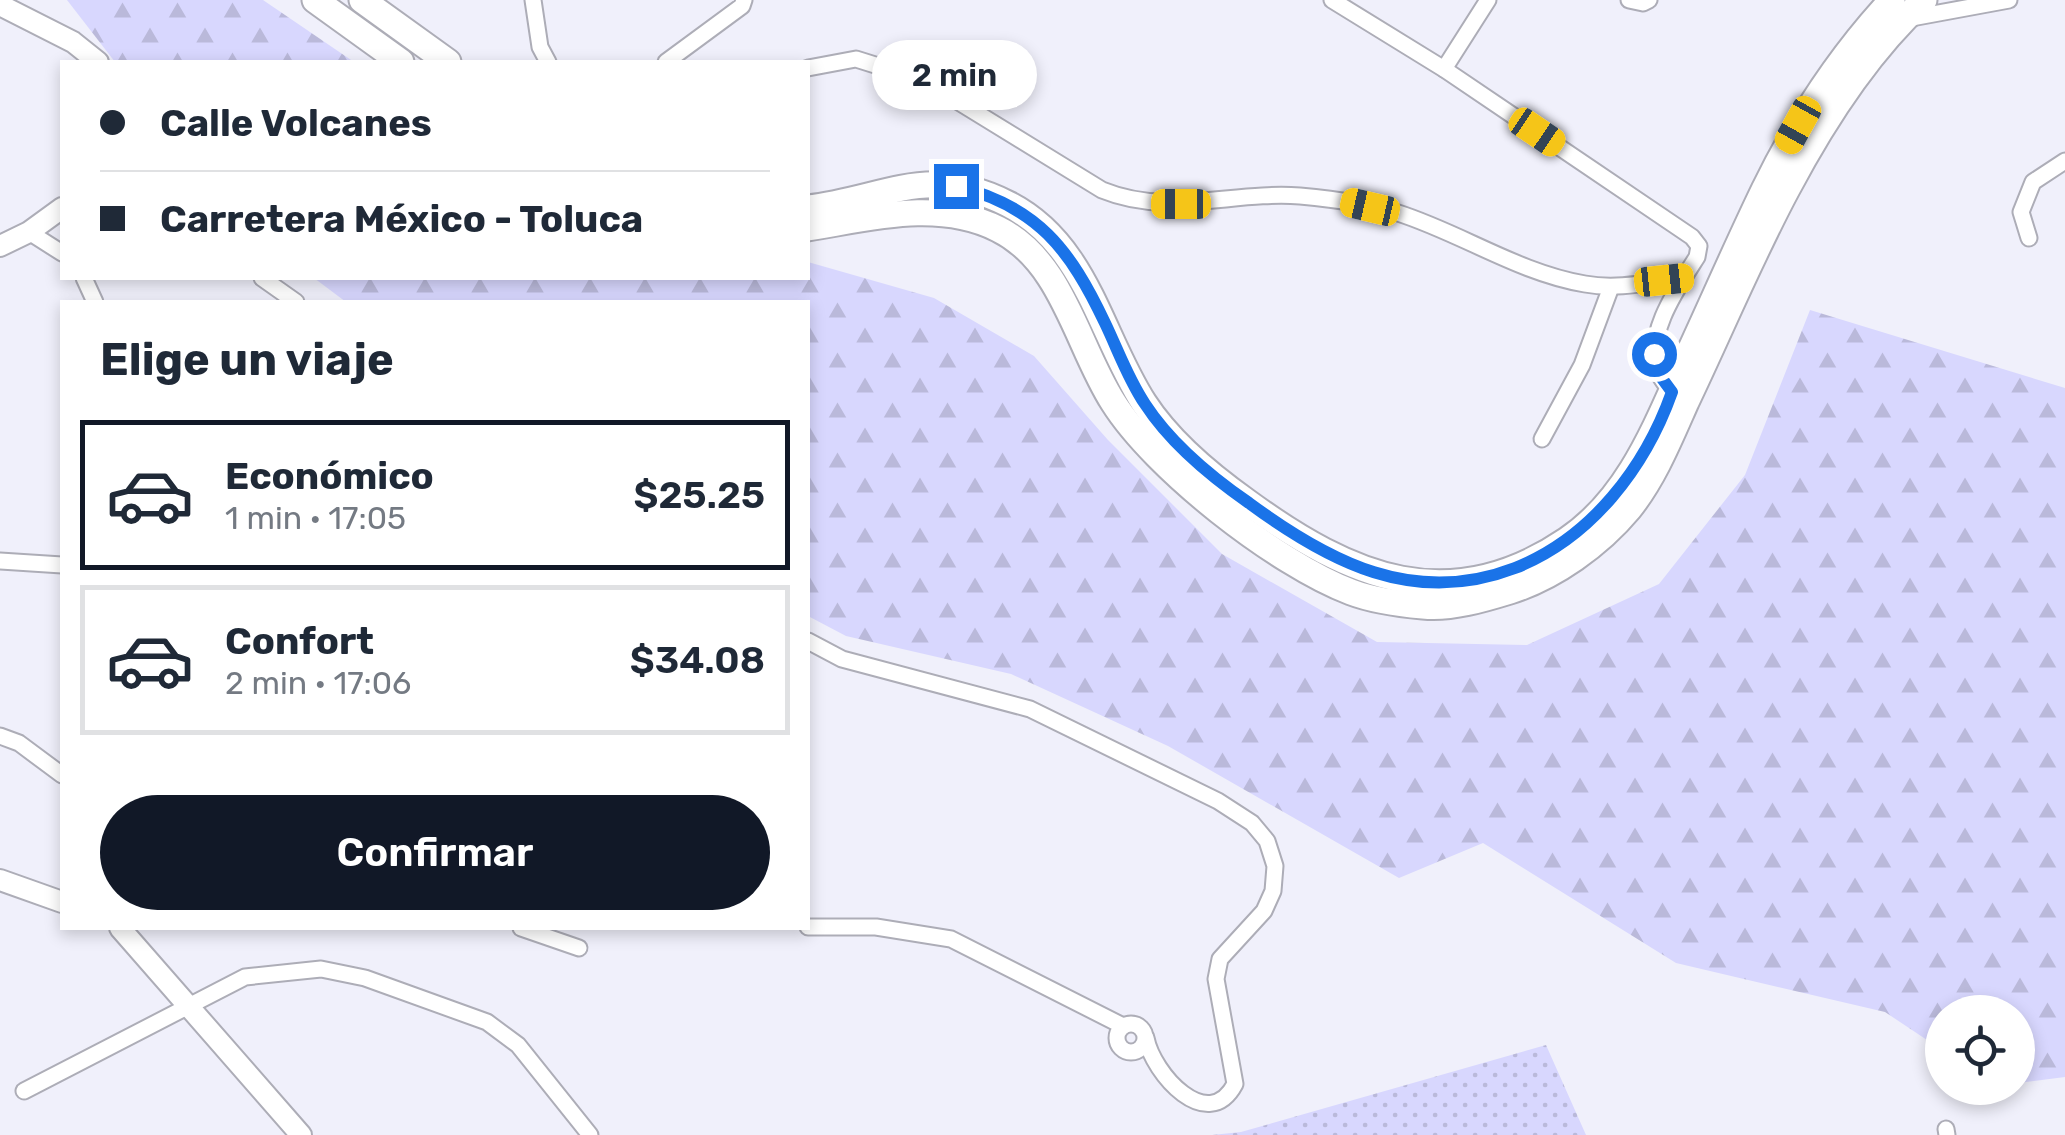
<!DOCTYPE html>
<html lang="es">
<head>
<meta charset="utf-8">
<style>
  :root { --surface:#fff; --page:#f6f6f7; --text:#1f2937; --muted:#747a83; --line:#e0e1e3; --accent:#111827 }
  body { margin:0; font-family:Rubik,sans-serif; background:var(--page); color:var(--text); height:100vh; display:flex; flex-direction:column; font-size:38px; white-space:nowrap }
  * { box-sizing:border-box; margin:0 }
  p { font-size:32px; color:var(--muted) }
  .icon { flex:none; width:55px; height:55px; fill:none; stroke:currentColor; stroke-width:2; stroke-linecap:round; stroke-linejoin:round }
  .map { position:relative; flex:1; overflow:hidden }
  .drawer { position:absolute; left:60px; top:300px; width:750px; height:630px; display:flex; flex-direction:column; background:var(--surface); border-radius:0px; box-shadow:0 5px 15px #0003 }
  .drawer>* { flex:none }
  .top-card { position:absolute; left:60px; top:60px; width:750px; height:220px; border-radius:0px; box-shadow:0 5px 15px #0003; display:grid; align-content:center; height:220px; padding:0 40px; background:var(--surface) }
  .tools { position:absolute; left:1925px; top:995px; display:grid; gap:20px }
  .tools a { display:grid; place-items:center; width:110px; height:110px; border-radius:50%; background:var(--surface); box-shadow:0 5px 15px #0003; font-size:50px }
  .end { position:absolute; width:45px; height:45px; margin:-22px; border:12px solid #1a73e8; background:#fff; box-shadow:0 0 0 5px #fff }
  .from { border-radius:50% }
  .bubble { position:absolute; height:70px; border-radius:35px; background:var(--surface); box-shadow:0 5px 15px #0003; font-size:32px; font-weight:600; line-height:70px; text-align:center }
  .car { position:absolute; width:30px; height:60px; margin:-30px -15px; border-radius:12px; box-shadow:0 0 8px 2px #0007; background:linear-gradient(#f5c518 24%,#345 0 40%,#f5c518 0 76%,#345 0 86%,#f5c518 0) }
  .top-card b { display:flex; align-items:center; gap:35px; height:95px; font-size:38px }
  .top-card b+b { border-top:2px solid var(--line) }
  .top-card i { width:25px; height:25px; background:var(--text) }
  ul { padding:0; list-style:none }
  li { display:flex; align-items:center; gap:30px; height:150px; margin:0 20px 15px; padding:0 20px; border:5px solid var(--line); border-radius:0px }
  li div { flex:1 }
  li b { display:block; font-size:38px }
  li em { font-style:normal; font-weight:600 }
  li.selected { border-color:var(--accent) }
  li>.icon { width:90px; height:90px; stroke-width:1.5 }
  h2 { padding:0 40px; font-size:45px; line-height:120px }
  .primary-button { display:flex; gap:20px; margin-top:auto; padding:20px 40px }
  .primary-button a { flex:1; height:115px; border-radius:60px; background:var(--accent); color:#fff; font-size:40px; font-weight:600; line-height:115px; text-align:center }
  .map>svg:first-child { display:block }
  .grass { fill:url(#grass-dots) }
  .forest { fill:url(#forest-firs) }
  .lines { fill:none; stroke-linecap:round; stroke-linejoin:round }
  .minor-casing { stroke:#adadb7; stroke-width:19 }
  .tertiary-casing { stroke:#adadb7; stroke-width:24 }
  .primary-casing { stroke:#adadb7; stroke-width:29 }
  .minor { stroke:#fff; stroke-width:15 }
  .tertiary { stroke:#fff; stroke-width:20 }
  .primary { stroke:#fff; stroke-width:25 }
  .route { stroke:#1a73e8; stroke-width:12 }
</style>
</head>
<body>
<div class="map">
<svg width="2065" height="1135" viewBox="0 0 2065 1135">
  <defs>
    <pattern id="grass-dots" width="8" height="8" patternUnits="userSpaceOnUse" patternTransform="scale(2.5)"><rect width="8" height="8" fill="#d8d7fe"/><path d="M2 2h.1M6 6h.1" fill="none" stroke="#bab9da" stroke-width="1.8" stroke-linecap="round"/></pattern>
    <pattern id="forest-firs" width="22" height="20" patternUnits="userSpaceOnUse" patternTransform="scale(2.5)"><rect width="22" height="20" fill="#d8d7fe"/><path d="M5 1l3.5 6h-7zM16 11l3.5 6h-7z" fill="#bab9da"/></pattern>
  </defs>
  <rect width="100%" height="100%" fill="#f0f0fb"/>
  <!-- grass -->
  <path class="grass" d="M1546 1045 1586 1135H1212L1241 1132Z"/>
  <!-- forest -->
  <g class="forest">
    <path d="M67 0H263L354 62H115Z"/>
    <path d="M808 262 934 298 1034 356 1108 440 1222 554 1377 642 1527 645 1659 584 1745 475 1810 310 2065 388V1077L2018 1083V1012H1942V1050L1885 1012 1676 963 1483 843 1399 878 1168 746 1011 674 846 636 808 616V302H346L314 278H808Z"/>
  </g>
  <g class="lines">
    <defs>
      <g id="minor">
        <path d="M533 0 540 47 548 62"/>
        <path d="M1332 0 1444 69 1692 237 1699 246 1697 257C1678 287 1644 335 1658 372 1661 379 1667 386 1671 392"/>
        <path d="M1629 0 1643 3 1649 0"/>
        <path d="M1906 19 2009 0"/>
        <path d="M666 62 742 6 744 0"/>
        <path d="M808 68 856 59 923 80 1102 190C1168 217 1232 191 1300 196 1333 199 1367 203 1398 213 1461 233 1519 273 1585 284 1618 290 1650 282 1684 278"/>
        <path d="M1444 69 1488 0"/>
        <path d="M29 232 62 253"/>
        <path d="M2029 238 2021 212 2033 182 2065 161"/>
        <path d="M84 278 95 302"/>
        <path d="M262 278 296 302"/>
        <path d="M1542 439 1582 365 1611 287"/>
        <path d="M0 561 62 565"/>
        <path d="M808 641 842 659 1030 709 1218 801 1252 823 1267 841 1275 866 1273 891 1264 911 1220 959 1216 979 1235 1084C1208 1135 1153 1074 1146 1038"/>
        <path d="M0 736 19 743 62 775"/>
        <path d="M808 927H876L951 939 1123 1026"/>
        <path d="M521 928 579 948"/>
        <circle cx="1131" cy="1038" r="14"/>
        <path d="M24 1091 245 977 321 969 365 978 487 1022 518 1045 590 1135"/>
        <path d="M1946 1129 1947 1135"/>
      </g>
      <g id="tertiary">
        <path d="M0 5 73 42 98 62"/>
        <path d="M0 246 29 232 62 208"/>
        <path d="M0 880 62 902"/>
        <path d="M120 928 301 1135"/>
      </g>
      <g id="primary">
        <path d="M315 0 401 62"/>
        <path d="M362 0 448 62"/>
        <path d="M808 208C885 199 928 163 1008 204 1087 244 1100 335 1144 403 1170 443 1209 475 1247 502 1350 577 1449 620 1567 540 1628 499 1655 428 1684 364 1711 306 1736 248 1764 190 1798 120 1839 57 1892 0"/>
        <path d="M808 228C870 218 938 199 998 229 1063 261 1077 346 1113 402 1155 469 1277 564 1351 592 1372 600 1400 604 1423 606 1451 609 1484 599 1510 591 1554 577 1599 545 1629 509 1654 478 1670 438 1686 402 1720 331 1750 258 1787 189 1823 121 1867 52 1924 0"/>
      </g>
    </defs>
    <!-- minor casing -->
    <use href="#minor" class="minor-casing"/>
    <!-- tertiary casing -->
    <use href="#tertiary" class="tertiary-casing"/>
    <!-- primary casing -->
    <use href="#primary" class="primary-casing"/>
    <!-- minor -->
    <use href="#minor" class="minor"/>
    <!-- tertiary -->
    <use href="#tertiary" class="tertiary"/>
    <!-- primary -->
    <use href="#primary" class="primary"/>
  </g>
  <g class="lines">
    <!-- route -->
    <path class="route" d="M956 186C1037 206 1070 249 1105 323 1118 350 1128 379 1145 404 1171 444 1210 476 1249 503 1329 562 1414 607 1515 568 1591 538 1645 468 1672 392L1658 373 1654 354"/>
  </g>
</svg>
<div class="tools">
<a><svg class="icon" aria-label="locate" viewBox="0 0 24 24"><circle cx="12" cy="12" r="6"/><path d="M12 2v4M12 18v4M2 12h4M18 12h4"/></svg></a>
</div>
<i class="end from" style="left:1654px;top:354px"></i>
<i class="end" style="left:956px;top:186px"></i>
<div class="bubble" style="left:872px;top:40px;width:165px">2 min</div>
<i class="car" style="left:1798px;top:125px;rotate:209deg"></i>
<i class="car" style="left:1537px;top:132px;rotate:124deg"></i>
<i class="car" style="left:1181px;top:204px;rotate:270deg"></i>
<i class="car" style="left:1370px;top:207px;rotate:283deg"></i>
<i class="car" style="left:1664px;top:280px;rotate:84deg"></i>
<div class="top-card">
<b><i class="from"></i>Calle Volcanes</b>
<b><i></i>Carretera México - Toluca</b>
</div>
<section class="drawer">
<h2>Elige un viaje</h2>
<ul>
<li class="selected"><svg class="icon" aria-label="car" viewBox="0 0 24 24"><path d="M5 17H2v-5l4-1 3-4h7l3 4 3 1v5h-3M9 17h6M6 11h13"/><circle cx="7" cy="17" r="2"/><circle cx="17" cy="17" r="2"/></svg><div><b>Económico</b><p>1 min · 17:05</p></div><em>$25.25</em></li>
<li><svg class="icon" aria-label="car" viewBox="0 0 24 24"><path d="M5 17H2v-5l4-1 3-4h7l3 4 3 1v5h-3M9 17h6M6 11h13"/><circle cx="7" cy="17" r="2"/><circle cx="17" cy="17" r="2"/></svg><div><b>Confort</b><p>2 min · 17:06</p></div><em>$34.08</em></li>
</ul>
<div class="primary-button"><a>Confirmar</a></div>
</section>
</div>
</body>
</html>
